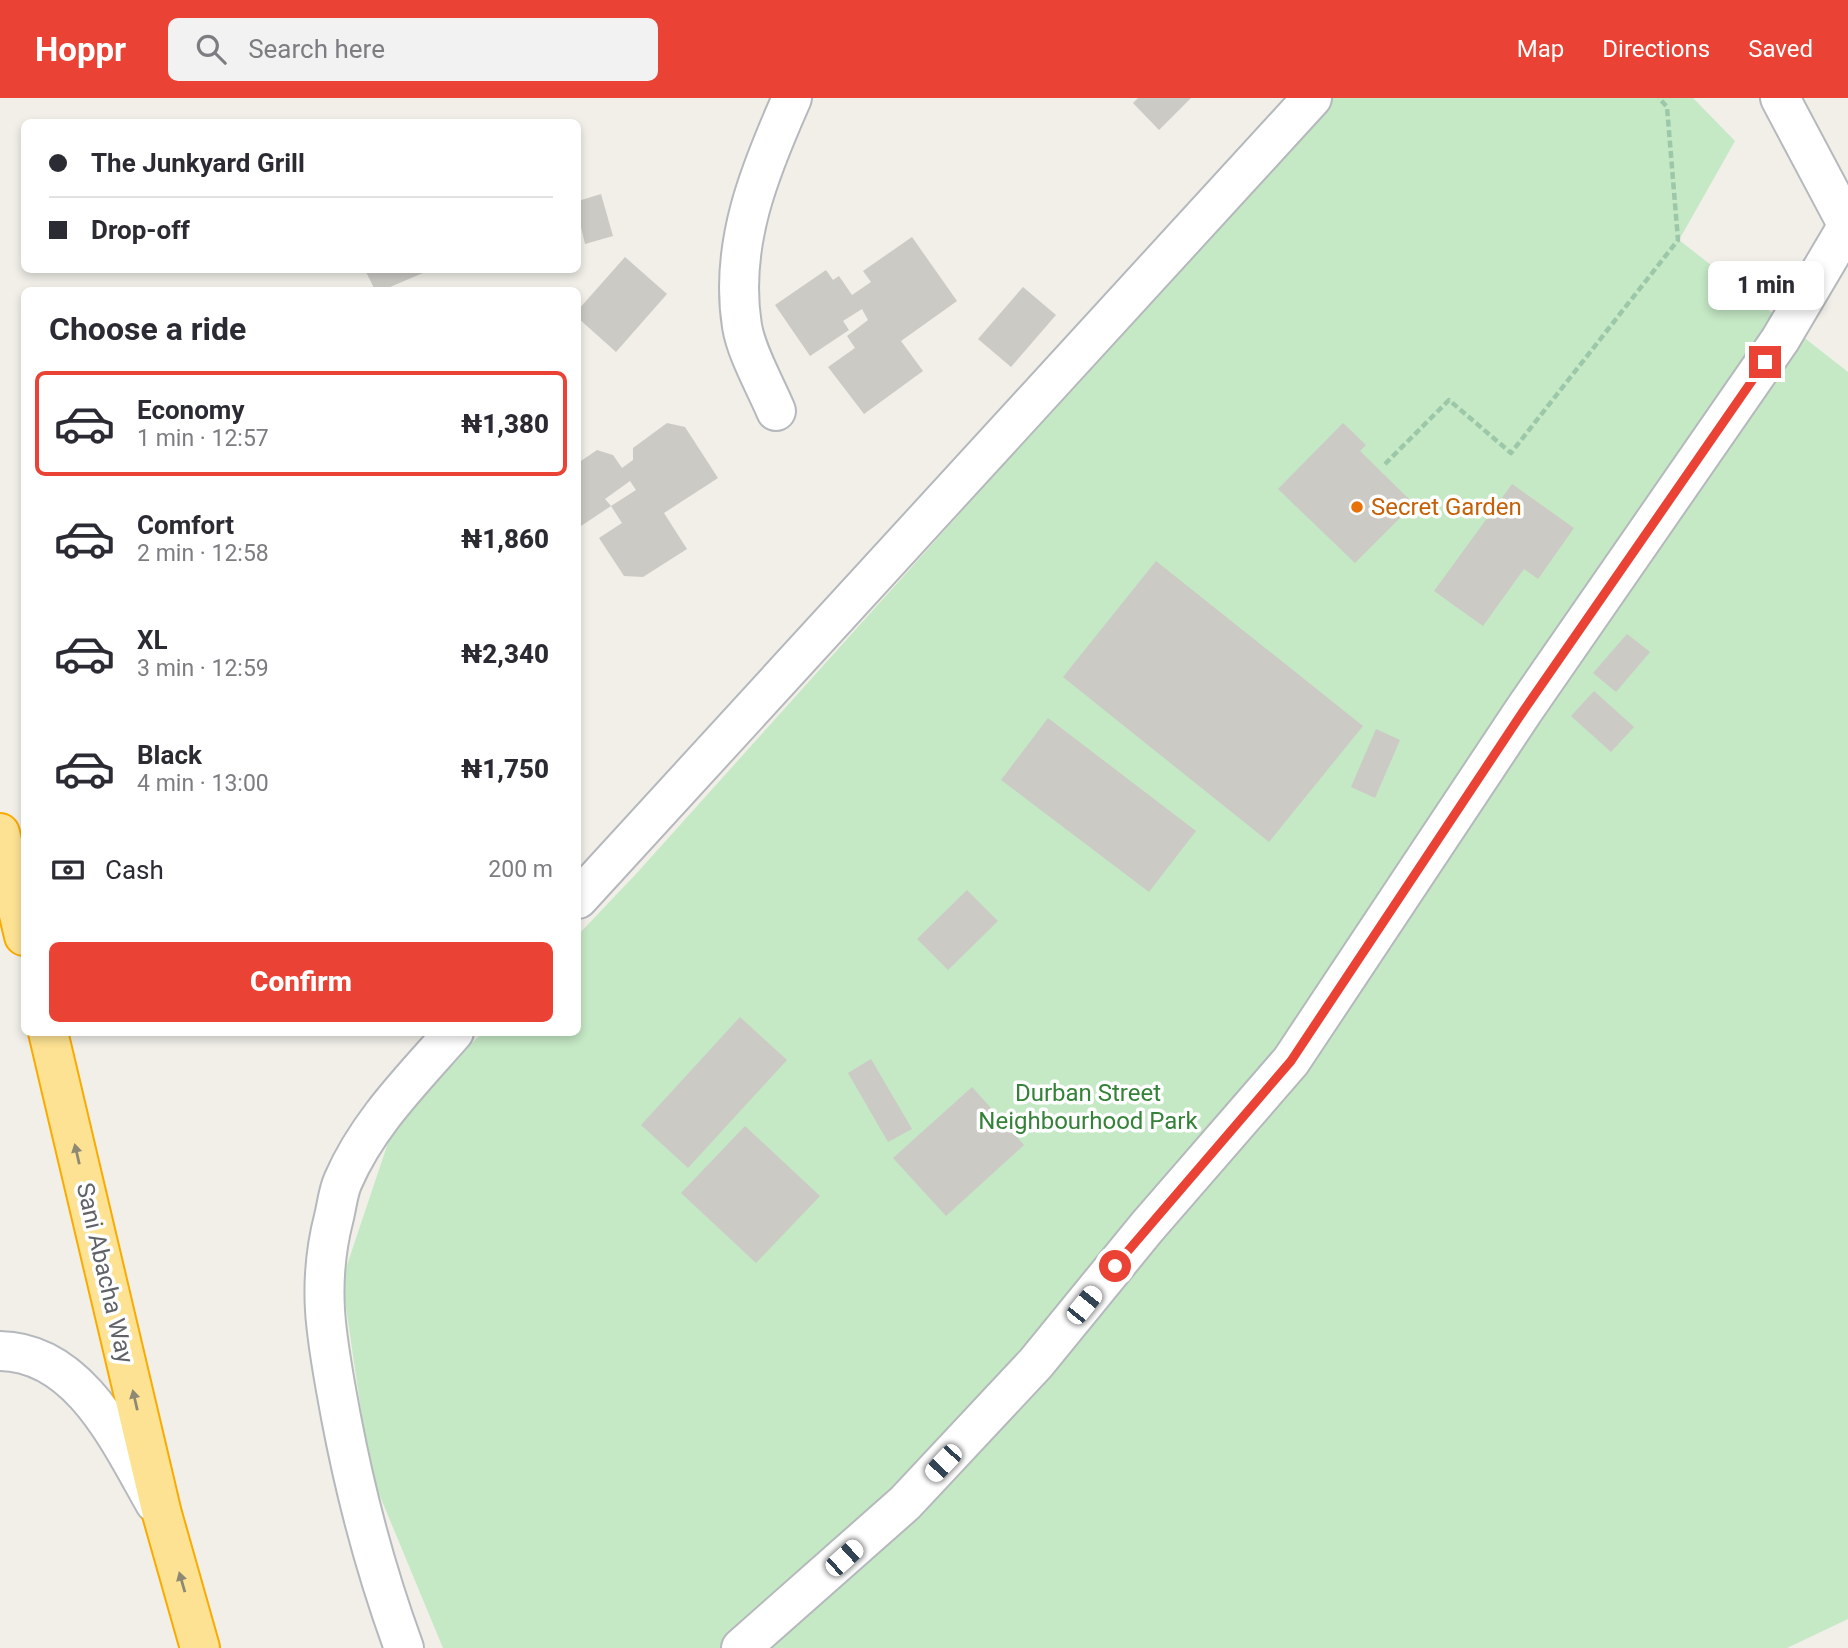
<!DOCTYPE html>
<html lang="en">
<head>
<meta charset="utf-8">
<style>
  :root { --surface:#fff; --page:#f2f2f3; --text:#2b2b33; --muted:#7c7c81; --line:#e1e1e2; --accent:#ea4335 }
  body { margin:0; font-family:Roboto,sans-serif; background:var(--page); color:var(--text); height:100vh; display:flex; flex-direction:column; font-size:26px; white-space:nowrap }
  * { box-sizing:border-box; margin:0 }
  p { font-size:23px; color:var(--muted) }
  .icon { flex:none; width:38px; height:38px; fill:none; stroke:currentColor; stroke-width:2; stroke-linecap:round; stroke-linejoin:round }
  .map { position:relative; flex:1; overflow:hidden }
  .side { position:absolute; left:21px; top:189px; width:560px; height:749px; display:flex; flex-direction:column; background:var(--surface); border-radius:10px; box-shadow:0 4px 10px #0003 }
  .side>* { flex:none }
  .guide { position:absolute; left:21px; top:21px; width:560px; height:154px; border-radius:10px; box-shadow:0 4px 10px #0003; display:grid; align-content:center; height:154px; padding:0 28px; background:var(--surface) }
  .end { position:absolute; width:32px; height:32px; margin:-16px; border:9px solid #ea4335; background:#fff; box-shadow:0 0 0 4px #fff }
  .from { border-radius:50% }
  .bubble { position:absolute; height:49px; border-radius:10px; background:var(--surface); box-shadow:0 4px 10px #0003; font-size:23px; font-weight:800; line-height:49px; text-align:center }
  .car { position:absolute; width:21px; height:42px; margin:-21px -10px; border-radius:9px; box-shadow:0 0 5px 2px #0007; background:linear-gradient(#fff 24%,#345 0 40%,#fff 0 76%,#345 0 86%,#fff 0) }
  .guide b { display:flex; align-items:center; gap:24px; height:66px; font-size:26px }
  .guide b+b { border-top:2px solid var(--line) }
  .guide i { width:18px; height:18px; background:var(--text) }
  ul { padding:0; list-style:none }
  li { display:flex; align-items:center; gap:21px; height:105px; margin:0 14px 10px; padding:0 14px; border:4px solid transparent; border-radius:10px }
  li div { flex:1 }
  li b { display:block; font-size:26px }
  li em { font-style:normal; font-weight:800 }
  li.on { border-color:var(--accent) }
  li>.icon { width:63px; height:63px; stroke-width:1.5 }
  h2 { padding:0 28px; font-size:32px; line-height:84px }
  .pay { display:flex; align-items:center; gap:18px; height:77px; padding:0 28px; font-size:26px }
  .pay p { margin-inline-start:auto }
  .button { display:flex; gap:14px; margin-top:auto; padding:14px 28px }
  .button a { flex:1; height:80px; border-radius:10px; background:var(--accent); color:#fff; font-size:28px; font-weight:800; line-height:80px; text-align:center }
  header { display:flex; align-items:center; gap:42px; box-sizing:border-box; height:98px; padding:0 35px; background:var(--accent); color:#fff }
  header strong { font-size:33px }
  nav { display:flex; gap:38px; margin-inline-start:auto; font-size:24px }
  .search { width:490px; height:63px; background:var(--page); display:flex; align-items:center; gap:18px; box-sizing:border-box; padding:0 24px; border-radius:10px; color:var(--muted); font-size:26px }
  .map>svg:first-child { display:block }
  .green { fill:#c5e8c5 }
  .building { fill:#cccac5 }
  .lines { fill:none; stroke-linecap:round; stroke-linejoin:round }
  .minor-casing { stroke:#b5b8bc; stroke-width:42 }
  .highway-casing { stroke:#f9ab00; stroke-width:42 }
  .path { stroke:#9cc7a9; stroke-width:4.5; stroke-dasharray:7 3.5; stroke-linecap:butt }
  .minor { stroke:#fff; stroke-width:38 }
  .highway { stroke:#fde293; stroke-width:38 }
  .oneway { fill:#8e8975 }
  .route { stroke:#ea4335; stroke-width:9 }
  .food-dot { fill:#e8710a; stroke:#fff; stroke-width:2.5 }
  .labels { text-anchor:middle; stroke-width:7; stroke-linejoin:round; paint-order:stroke }
  .food-label { font-size:24px; fill:#c56008; stroke:#fff; text-anchor:start }
  .park-label { font-size:24px; fill:#348238; stroke:#fff }
  .street-label { font-size:24px; fill:#5f6368; stroke:#fff }
</style>
</head>
<body>
<header>
<strong>Hoppr</strong>
<div class="search"><svg class="icon" aria-label="search" viewBox="0 0 24 24"><circle cx="10" cy="10" r="6"/><path d="M15 15l6 6"/></svg>Search here</div>
<nav><a>Map</a><a>Directions</a><a>Saved</a></nav>
</header>
<div class="map">
<svg width="1848" height="1550" viewBox="0 0 1848 1550">
  <rect width="100%" height="100%" fill="#f1efe8"/>
  <!-- green -->
  <path class="green" d="M1333 0H1693L1735 43 1679 142 1848 274V1521L1787 1550H443L370 1374 342 1182 395 1024 482 935 578 934V837L636 776Z"/>
  <!-- building -->
  <g class="building">
    <path d="M1138 0H1191L1159 32 1133 5Z"/>
    <path d="M601 96 613 138 585 146 578 117V103Z"/>
    <path d="M912 139 957 203 901 243 923 273 864 316 828 269 855 250 847 238 868 222 862 211 843 223 849 232 810 258 775 207 826 172 833 182 839 178 852 197 871 184 863 173Z"/>
    <path d="M625 159 667 196 616 254 578 220V212Z"/>
    <path d="M365 172H430L383 192H375Z"/>
    <path d="M1023 189 1056 217 1011 269 978 241Z"/>
    <path d="M667 325 685 329 718 380 664 415 687 451 643 479 624 478 599 440 622 425 611 408 636 392 630 383 605 401 611 408 578 430V365L597 352 613 357 622 370 633 362V350Z"/>
    <path d="M1343 325 1366 347 1360 353 1414 406 1355 465 1278 391Z"/>
    <path d="M1512 386 1574 430 1538 481 1524 471 1483 528 1434 493Z"/>
    <path d="M1156 463 1363 628 1269 744 1063 579Z"/>
    <path d="M1627 536 1650 554 1616 594 1593 575Z"/>
    <path d="M1594 593 1634 629 1611 654 1571 618Z"/>
    <path d="M1048 620 1196 733 1149 794 1001 682Z"/>
    <path d="M1376 631 1400 642 1375 700 1351 689Z"/>
    <path d="M967 792 998 823 948 872 917 841Z"/>
    <path d="M740 919 787 962 688 1070 641 1027Z"/>
    <path d="M871 961 912 1031 888 1044 848 975Z"/>
    <path d="M972 989 1024 1047 946 1118 893 1060Z"/>
    <path d="M745 1028 820 1098 756 1165 681 1095Z"/>
  </g>
  <g class="lines">
    <defs>
      <g id="minor">
        <path d="M1780 0 1848 128"/>
        <path d="M776 313C766 289 746 254 742 228 729 147 760 72 792 0"/>
        <path d="M578 801 1312 0"/>
        <path d="M0 1253C80 1254 120 1344 155 1405"/>
        <path d="M404 1550C376 1474 356 1398 341 1319 328 1247 315 1192 334 1119 337 1107 338 1094 343 1083 368 1025 413 981 454 934"/>
        <path d="M741 1550 905 1405 1036 1265 1147 1129 1291 963 1524 612 1780 242 1848 127"/>
      </g>
      <g id="highway">
        <path d="M0 735 24 838"/>
        <path d="M48 934 162 1416 200 1550"/>
      </g>
    </defs>
    <!-- minor casing -->
    <use href="#minor" class="minor-casing"/>
    <!-- highway casing -->
    <use href="#highway" class="highway-casing"/>
    <!-- path -->
    <path class="path" d="M1385 366 1449 302 1511 355 1678 142 1667 9 1659 0"/>
    <!-- minor -->
    <use href="#minor" class="minor"/>
    <!-- highway -->
    <use href="#highway" class="highway"/>
  </g>
  <!-- one-way arrows -->
  <defs><path id="oneway-solid" d="M-6-.8H1V-3.2L6.5 0L1 3.2V.8H-6Z" transform="scale(1.75)"/></defs>
  <g class="oneway">
    <use href="#oneway-solid" transform="translate(77 1056) rotate(-103)"/>
    <use href="#oneway-solid" transform="translate(135 1302) rotate(-103)"/>
    <use href="#oneway-solid" transform="translate(182 1484) rotate(-106)"/>
  </g>
  <g class="lines">
    <!-- route -->
    <path class="route" d="M1115 1168 1291 963 1524 612 1765 264"/>
  </g>
  <!-- markers -->
  <circle class="food-dot" cx="1357" cy="409" r="7"/>
  <g class="labels">
    <!-- food labels -->
    <g class="food-label">
      <text x="1371" y="417">Secret Garden</text>
    </g>
    <!-- park labels -->
    <g class="park-label">
      <text x="1088" y="1003">Durban Street<tspan x="1088" dy="28">Neighbourhood Park</tspan></text>
    </g>
    <!-- street labels -->
    <g class="street-label">
      <text transform="translate(105 1175) rotate(77)" y="8">Sani Abacha Way</text>
    </g>
  </g>
</svg>
<i class="end from" style="left:1115px;top:1168px"></i>
<i class="end" style="left:1765px;top:264px"></i>
<div class="bubble" style="left:1708px;top:163px;width:116px">1 min</div>
<i class="car" style="left:1084px;top:1207px;rotate:39deg"></i>
<i class="car" style="left:943px;top:1365px;rotate:223deg"></i>
<i class="car" style="left:844px;top:1460px;rotate:48deg"></i>
<div class="guide">
<b><i class="from"></i>The Junkyard Grill</b>
<b><i></i>Drop-off</b>
</div>
<section class="side">
<h2>Choose a ride</h2>
<ul>
<li class="on"><svg class="icon" aria-label="car" viewBox="0 0 24 24"><path d="M5 17H2v-5l4-1 3-4h7l3 4 3 1v5h-3M9 17h6M6 11h13"/><circle cx="7" cy="17" r="2"/><circle cx="17" cy="17" r="2"/></svg><div><b>Economy</b><p>1 min · 12:57</p></div><em>₦1,380</em></li>
<li><svg class="icon" aria-label="car" viewBox="0 0 24 24"><path d="M5 17H2v-5l4-1 3-4h7l3 4 3 1v5h-3M9 17h6M6 11h13"/><circle cx="7" cy="17" r="2"/><circle cx="17" cy="17" r="2"/></svg><div><b>Comfort</b><p>2 min · 12:58</p></div><em>₦1,860</em></li>
<li><svg class="icon" aria-label="car" viewBox="0 0 24 24"><path d="M5 17H2v-5l4-1 3-4h7l3 4 3 1v5h-3M9 17h6M6 11h13"/><circle cx="7" cy="17" r="2"/><circle cx="17" cy="17" r="2"/></svg><div><b>XL</b><p>3 min · 12:59</p></div><em>₦2,340</em></li>
<li><svg class="icon" aria-label="car" viewBox="0 0 24 24"><path d="M5 17H2v-5l4-1 3-4h7l3 4 3 1v5h-3M9 17h6M6 11h13"/><circle cx="7" cy="17" r="2"/><circle cx="17" cy="17" r="2"/></svg><div><b>Black</b><p>4 min · 13:00</p></div><em>₦1,750</em></li>
</ul>
<div class="pay"><svg class="icon" aria-label="cash" viewBox="0 0 24 24"><path d="M3 7h18v10H3z"/><circle cx="12" cy="12" r="2"/></svg>Cash<p>200 m</p></div>
<div class="button"><a>Confirm</a></div>
</section>
</div>
</body>
</html>
